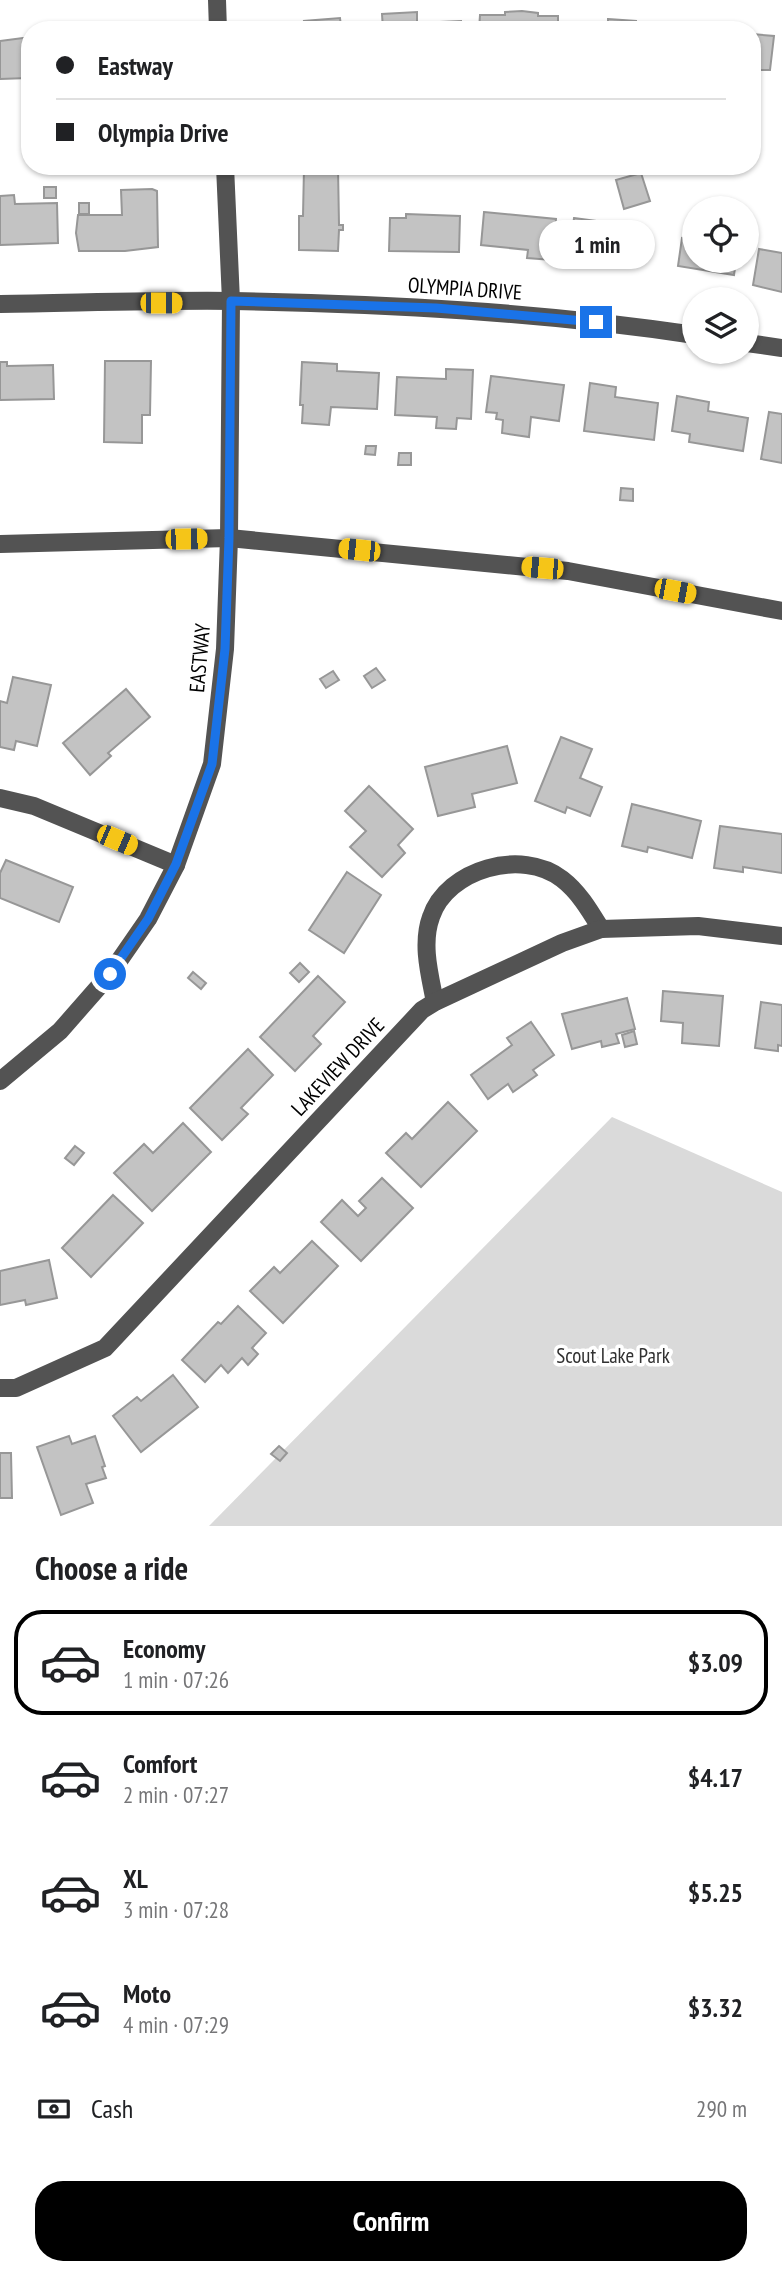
<!DOCTYPE html>
<html lang="en">
<head>
<meta charset="utf-8">
<style>
  :root { --surface:#fff; --page:#f6f6f6; --text:#202124; --muted:#757577; --line:#e0e0e0; --accent:#000 }
  body { margin:0; font-family:"PT Sans Narrow",sans-serif; background:var(--page); color:var(--text); height:100vh; display:flex; flex-direction:column; font-size:26px; white-space:nowrap }
  * { box-sizing:border-box; margin:0 }
  p { font-size:23px; color:var(--muted) }
  .icon { flex:none; width:38px; height:38px; fill:none; stroke:currentColor; stroke-width:2; stroke-linecap:round; stroke-linejoin:round }
  .map { position:relative; height:1526px; overflow:hidden }
  .sheet { display:flex; flex-direction:column; background:var(--surface); flex:1 }
  .sheet>* { flex:none }
  .top-card { position:absolute; left:21px; top:21px; width:740px; height:154px; border-radius:28px; box-shadow:0 2px 5px #0004; display:grid; align-content:center; height:154px; padding:0 35px; background:var(--surface) }
  .tools { position:absolute; left:682px; top:196px; display:grid; gap:14px }
  .tools a { display:grid; place-items:center; width:77px; height:77px; border-radius:50%; background:var(--surface); box-shadow:0 2px 5px #0004; font-size:35px }
  .end { position:absolute; width:32px; height:32px; margin:-16px; border:9px solid #1a73e8; background:#fff; box-shadow:0 0 0 4px #fff }
  .from { border-radius:50% }
  .bubble { position:absolute; height:49px; border-radius:24px; background:var(--surface); box-shadow:0 2px 5px #0004; font-size:23px; font-weight:600; line-height:49px; text-align:center }
  .car { position:absolute; width:21px; height:42px; margin:-21px -10px; border-radius:9px; box-shadow:0 0 5px 2px #0007; background:linear-gradient(#f5c518 24%,#345 0 40%,#f5c518 0 76%,#345 0 86%,#f5c518 0) }
  .top-card b { display:flex; align-items:center; gap:24px; height:66px; font-size:26px }
  .top-card b+b { border-top:2px solid var(--line) }
  .top-card i { width:18px; height:18px; background:var(--text) }
  ul { padding:0; list-style:none }
  li { display:flex; align-items:center; gap:21px; height:105px; margin:0 14px 10px; padding:0 21px; border:4px solid transparent; border-radius:28px }
  li div { flex:1 }
  li b { display:block; font-size:26px }
  li em { font-style:normal; font-weight:600 }
  li.on { border-color:var(--accent) }
  li>.icon { width:63px; height:63px; stroke-width:1.5 }
  h2 { padding:0 35px; font-size:32px; line-height:84px }
  .pay { display:flex; align-items:center; gap:18px; height:77px; padding:0 35px; font-size:26px }
  .pay p { margin-inline-start:auto }
  .button { display:flex; gap:14px; margin-top:auto; padding:14px 35px }
  .button a { flex:1; height:80px; border-radius:28px; background:var(--accent); color:#fff; font-size:28px; font-weight:600; line-height:80px; text-align:center }
  .map>svg:first-child { display:block }
  .green { fill:#dadada }
  .building { fill:#c3c3c3; stroke:#979797; stroke-width:2 }
  .lines { fill:none; stroke-linecap:round; stroke-linejoin:round }
  .minor { stroke:#535353; stroke-width:18 }
  .route { stroke:#1a73e8; stroke-width:9 }
  .labels { text-anchor:middle; stroke-width:7; stroke-linejoin:round; paint-order:stroke }
  .street-label { font-size:21px; fill:#000; stroke:#fff }
  .park-label { font-size:21px; fill:#313131; stroke:#fff }
</style>
</head>
<body>
<div class="map">
<svg width="782" height="1526" viewBox="0 0 782 1526">
  <rect width="100%" height="100%" fill="#fff"/>
  <!-- green -->
  <path class="green" d="M612 1117 782 1192V1526H209Z"/>
  <!-- building -->
  <g class="building">
    <path d="M522 11 538 13V16H558V30H479L480 15H505V12Z"/>
    <path d="M417 12V23L461 21V30H383L382 14Z"/>
    <path d="M340 18 341 26 364 24V30H305L304 21Z"/>
    <path d="M608 19 636 21V29L643 30H604L605 27H608Z"/>
    <path d="M690 24 719 28V30H689Z"/>
    <path d="M752 34 774 36 770 70H752Z"/>
    <path d="M23 38H30L28 78 0 79V41Z"/>
    <path d="M304 168H338L339 225H343V230H339L338 251 299 250V216H303Z"/>
    <path d="M641 173 650 201 624 209 616 180Z"/>
    <rect x="44" y="187" width="12" height="11"/>
    <path d="M152 189 157 191 158 247 125 251H79L76 233 78 215H122L121 190Z"/>
    <path d="M14 195 15 204 57 203 58 243 0 245V196Z"/>
    <rect x="79" y="203" width="10" height="11"/>
    <path d="M484 212 556 219 552 260 527 258 528 250 481 245Z"/>
    <path d="M406 214 460 216 459 252 389 251 390 218H406Z"/>
    <path d="M574 218 635 226 631 260 605 257 604 262 569 257Z"/>
    <path d="M682 238 695 240V261H736L734 275 678 266Z"/>
    <path d="M759 249 782 253V292L753 285Z"/>
    <path d="M105 361H151L150 415H142V443L104 442Z"/>
    <path d="M0 362H7V366L53 365 54 399 0 400Z"/>
    <path d="M302 362 337 364V371L379 373 377 409 331 407 329 425 302 423 303 405H300Z"/>
    <path d="M446 369 473 370 471 419 457 418 456 429 436 428 437 417 395 415 397 377 446 379Z"/>
    <path d="M491 376 564 385 559 421 531 417 529 437 502 433 503 420 496 419 497 413 486 412Z"/>
    <path d="M590 383 616 387 615 397 658 403 654 440 584 431Z"/>
    <path d="M677 396 709 402 708 411 748 418 743 451 689 442 690 434 672 431Z"/>
    <path d="M769 412 782 414V463L761 459Z"/>
    <path d="M366 446H376L375 455 365 454Z"/>
    <path d="M399 453H411V465H398Z"/>
    <path d="M621 488 633 489V501L620 500Z"/>
    <path d="M376 668 385 680 372 688 364 676Z"/>
    <path d="M333 671 339 680 326 688 320 679Z"/>
    <path d="M13 677 51 685 37 746 16 741 14 750 0 747V701L7 703Z"/>
    <path d="M126 689 150 717 108 753 111 756 90 775 63 743Z"/>
    <path d="M561 737 592 749 580 778 602 787 590 816 567 807 565 813 535 801Z"/>
    <path d="M507 746 517 783 472 794 475 807 438 816 425 767Z"/>
    <path d="M369 786 413 829 398 845 405 853 382 877 350 847 366 831 345 811Z"/>
    <path d="M632 804 701 821 692 858 648 847 647 852 622 846Z"/>
    <path d="M720 826 782 834V873L743 867V872L714 868Z"/>
    <path d="M6 860 73 887 59 922 0 898V873Z"/>
    <path d="M347 872 381 895 344 953 309 930Z"/>
    <path d="M300 963 309 972 299 982 290 973Z"/>
    <path d="M193 972 206 983 201 989 188 978Z"/>
    <path d="M318 976 345 1002 313 1036 321 1044 295 1071 260 1037Z"/>
    <path d="M663 991 723 996 719 1046 682 1043 683 1023 661 1021Z"/>
    <path d="M627 998 635 1029 616 1034 619 1043 602 1047 601 1041 572 1049 562 1014Z"/>
    <path d="M761 1002 782 1005V1046L778 1045V1051L755 1048Z"/>
    <path d="M531 1022 554 1055 533 1070 537 1075 513 1092 508 1084 488 1099 471 1075 512 1045 507 1038Z"/>
    <path d="M634 1031 637 1044 625 1047 622 1035Z"/>
    <path d="M248 1049 273 1075 241 1108 248 1114 222 1140 190 1108Z"/>
    <path d="M448 1102 477 1131 421 1187 386 1153 406 1133 412 1139Z"/>
    <path d="M183 1123 211 1152 152 1211 114 1173 144 1144 153 1153Z"/>
    <path d="M75 1146 84 1153 74 1165 65 1158Z"/>
    <path d="M382 1178 413 1208 361 1261 321 1222 342 1200 358 1216 366 1208 359 1201Z"/>
    <path d="M113 1195 143 1223 91 1277 62 1248Z"/>
    <path d="M312 1241 338 1266 283 1323 250 1291 274 1267 280 1273Z"/>
    <path d="M49 1260 57 1298 26 1305 25 1300 0 1305V1271Z"/>
    <path d="M238 1306 266 1333 252 1348 258 1354 248 1365 242 1358 228 1373 221 1365 205 1382 182 1360 218 1322 221 1324Z"/>
    <path d="M173 1375 198 1407 141 1452 113 1416 137 1397 141 1401Z"/>
    <path d="M69 1436 72 1444 95 1436 105 1466 102 1467 106 1478 86 1484 93 1503 61 1515 37 1447Z"/>
    <path d="M279 1446 287 1453 280 1461 271 1454Z"/>
    <path d="M0 1453H11L12 1498H0Z"/>
  </g>
  <g class="lines">
    <!-- minor -->
    <g class="minor">
      <path d="M217 0 218 30"/>
      <path d="M0 304C78 303 156 300 234 301 388 304 542 312 695 335"/>
      <path d="M747 343 782 348"/>
      <path d="M0 544 229 538 568 571 782 611"/>
      <path d="M0 798 34 806 176 865"/>
      <path d="M435 1002C430 976 421 944 431 917 447 869 522 848 562 879 579 892 590 911 601 929"/>
      <path d="M0 1081 60 1031 110 974 148 919 176 865 212 764 225 649 229 538 231 301 225 166"/>
      <path d="M0 1388H16L105 1348 422 1010 435 1002 562 943 601 929 698 926 782 936"/>
    </g>
  </g>
  <g class="lines">
    <!-- route -->
    <path class="route" d="M110 974 148 919 176 864 212 764 225 649 229 538 231 301 436 308 596 322"/>
  </g>
  <g class="labels">
    <!-- street labels -->
    <g class="street-label">
      <text transform="translate(465 289) rotate(4)" y="7">OLYMPIA DRIVE</text>
      <text transform="translate(200 658) rotate(-85)" y="7">EASTWAY</text>
      <text transform="translate(338 1067) rotate(-47)" y="7">LAKEVIEW DRIVE</text>
    </g>
    <!-- park labels -->
    <g class="park-label">
      <text x="613" y="1363">Scout Lake Park</text>
    </g>
  </g>
</svg>
<div class="tools">
<a><svg class="icon" aria-label="locate" viewBox="0 0 24 24"><circle cx="12" cy="12" r="6"/><path d="M12 2v4M12 18v4M2 12h4M18 12h4"/></svg></a>
<a><svg class="icon" aria-label="layers" viewBox="0 0 24 24"><path d="M12 4l9 5-9 5-9-5zM3 14l9 5 9-5"/></svg></a>
</div>
<i class="end from" style="left:110px;top:974px"></i>
<i class="end" style="left:596px;top:322px"></i>
<div class="bubble" style="left:539px;top:220px;width:116px">1 min</div>
<i class="car" style="left:161px;top:303px;rotate:90deg"></i>
<i class="car" style="left:186px;top:539px;rotate:89deg"></i>
<i class="car" style="left:359px;top:550px;rotate:276deg"></i>
<i class="car" style="left:542px;top:568px;rotate:275deg"></i>
<i class="car" style="left:675px;top:591px;rotate:101deg"></i>
<i class="car" style="left:117px;top:840px;rotate:113deg"></i>
<div class="top-card">
<b><i class="from"></i>Eastway</b>
<b><i></i>Olympia Drive</b>
</div>
</div>
<section class="sheet">
<h2>Choose a ride</h2>
<ul>
<li class="on"><svg class="icon" aria-label="car" viewBox="0 0 24 24"><path d="M5 17H2v-5l4-1 3-4h7l3 4 3 1v5h-3M9 17h6M6 11h13"/><circle cx="7" cy="17" r="2"/><circle cx="17" cy="17" r="2"/></svg><div><b>Economy</b><p>1 min · 07:26</p></div><em>$3.09</em></li>
<li><svg class="icon" aria-label="car" viewBox="0 0 24 24"><path d="M5 17H2v-5l4-1 3-4h7l3 4 3 1v5h-3M9 17h6M6 11h13"/><circle cx="7" cy="17" r="2"/><circle cx="17" cy="17" r="2"/></svg><div><b>Comfort</b><p>2 min · 07:27</p></div><em>$4.17</em></li>
<li><svg class="icon" aria-label="car" viewBox="0 0 24 24"><path d="M5 17H2v-5l4-1 3-4h7l3 4 3 1v5h-3M9 17h6M6 11h13"/><circle cx="7" cy="17" r="2"/><circle cx="17" cy="17" r="2"/></svg><div><b>XL</b><p>3 min · 07:28</p></div><em>$5.25</em></li>
<li><svg class="icon" aria-label="car" viewBox="0 0 24 24"><path d="M5 17H2v-5l4-1 3-4h7l3 4 3 1v5h-3M9 17h6M6 11h13"/><circle cx="7" cy="17" r="2"/><circle cx="17" cy="17" r="2"/></svg><div><b>Moto</b><p>4 min · 07:29</p></div><em>$3.32</em></li>
</ul>
<div class="pay"><svg class="icon" aria-label="cash" viewBox="0 0 24 24"><path d="M3 7h18v10H3z"/><circle cx="12" cy="12" r="2"/></svg>Cash<p>290 m</p></div>
<div class="button"><a>Confirm</a></div>
</section>
</body>
</html>
